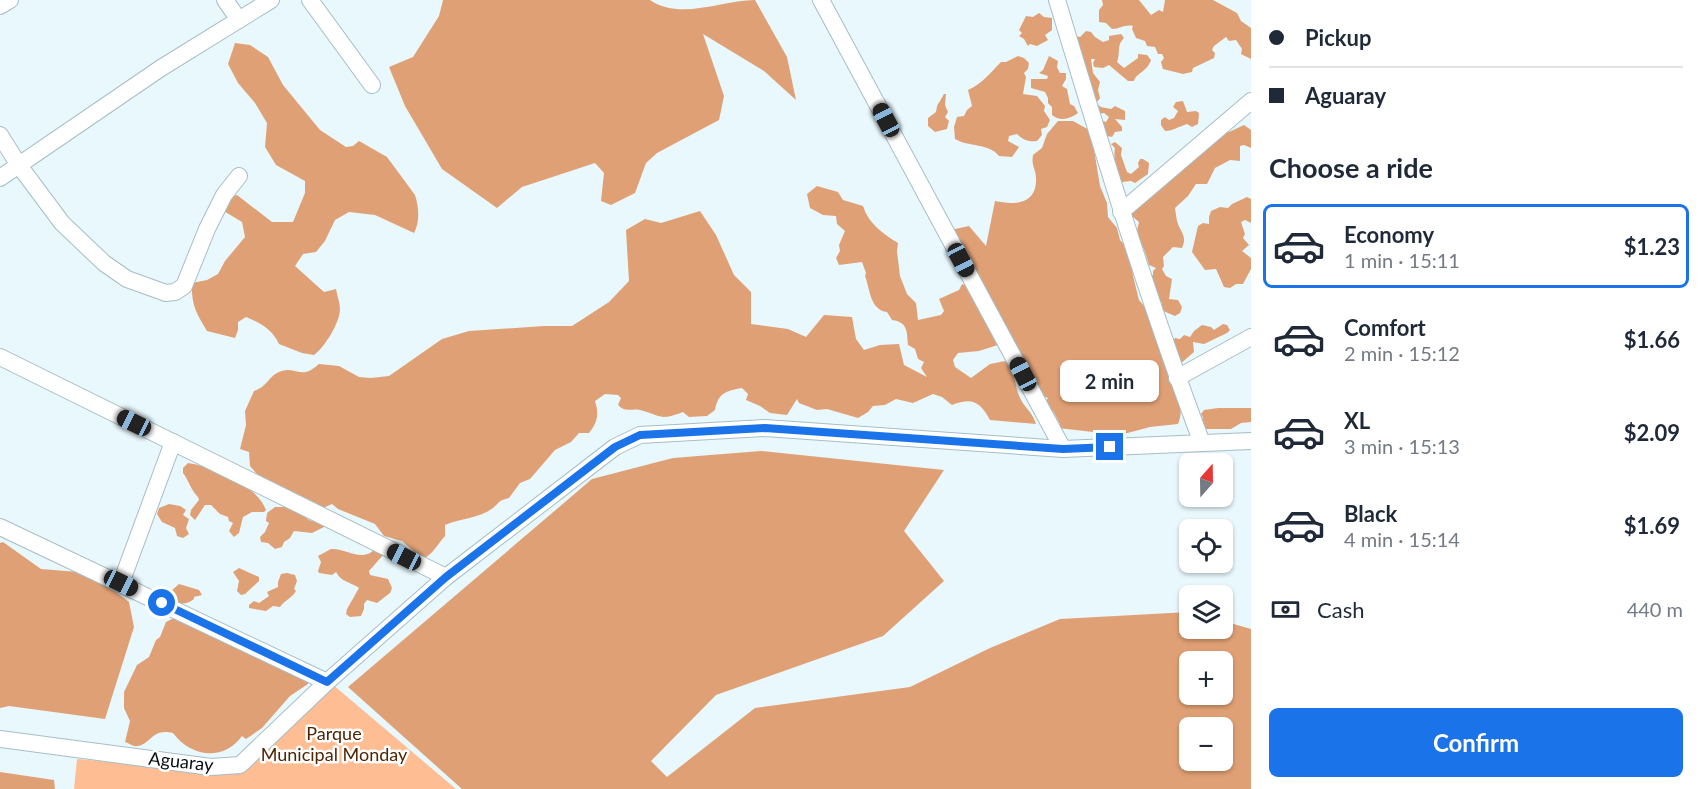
<!DOCTYPE html>
<html lang="en">
<head>
<meta charset="utf-8">
<style>
  :root { --surface:#fff; --page:#f6f6f7; --text:#1f2937; --muted:#747a83; --line:#e0e1e3; --accent:#1a73e8 }
  body { margin:0; font-family:Lato,sans-serif; background:var(--page); color:var(--text); height:100vh; display:flex; flex-direction:column; font-size:22px; white-space:nowrap }
  * { box-sizing:border-box; margin:0 }
  p { font-size:20px; color:var(--muted) }
  .icon { flex:none; width:33px; height:33px; fill:none; stroke:currentColor; stroke-width:2; stroke-linecap:round; stroke-linejoin:round }
  .map { position:relative; flex:1; overflow:hidden }
  .side { display:flex; flex-direction:column; background:var(--surface); width:450px }
  .side>* { flex:none }
  .guide { display:grid; align-content:center; height:132px; padding:0 18px; background:var(--surface) }
  .needle { width:39px; rotate:20deg }
  .tools { position:absolute; left:1179px; top:453px; display:grid; gap:12px }
  .tools a { display:grid; place-items:center; width:54px; height:54px; border-radius:9px; background:var(--surface); box-shadow:0 2px 4px #0004; font-size:30px }
  .end { position:absolute; width:27px; height:27px; margin:-14px; border:8px solid #1a73e8; background:#fff; box-shadow:0 0 0 3px #fff }
  .from { border-radius:50% }
  .bubble { position:absolute; height:42px; border-radius:9px; background:var(--surface); box-shadow:0 2px 4px #0004; font-size:20px; font-weight:700; line-height:42px; text-align:center }
  .car { position:absolute; width:18px; height:36px; margin:-18px -9px; border-radius:8px; box-shadow:0 0 4px 2px #0007; background:linear-gradient(#222 24%,#8ab4d8 0 40%,#222 0 76%,#8ab4d8 0 86%,#222 0) }
  .guide b { display:flex; align-items:center; gap:21px; height:57px; font-size:22px }
  .guide b+b { border-top:2px solid var(--line) }
  .guide i { width:15px; height:15px; background:var(--text) }
  ul { padding:0; list-style:none }
  li { display:flex; align-items:center; gap:18px; height:84px; margin:0 12px 9px; padding:0 6px; border:3px solid transparent; border-radius:9px }
  li div { flex:1 }
  li b { display:block; font-size:22px }
  li em { font-style:normal; font-weight:700 }
  li.selected { border-color:var(--accent) }
  li>.icon { width:54px; height:54px; stroke-width:1.5 }
  h2 { padding:0 18px; font-size:27px; line-height:72px }
  .pay { display:flex; align-items:center; gap:15px; height:66px; padding:0 18px; font-size:22px }
  .pay p { margin-inline-start:auto }
  .primary-button { display:flex; gap:12px; margin-top:auto; padding:12px 18px }
  .primary-button a { flex:1; height:69px; border-radius:9px; background:var(--accent); color:#fff; font-size:24px; font-weight:700; line-height:69px; text-align:center }
  main { display:flex; flex:1; min-height:0 }
  .map>svg:first-child { display:block }
  .green { fill:#febd92 }
  .forest { fill:#e0a075; fill-rule:evenodd }
  .lines { fill:none; stroke-linecap:round; stroke-linejoin:round }
  .minor-casing { stroke:#a6bec7; stroke-width:18 }
  .minor { stroke:#fff; stroke-width:16 }
  .route { stroke:#1a73e8; stroke-width:8 }
  .labels { text-anchor:middle; stroke-width:5; stroke-linejoin:round; paint-order:stroke }
  .park-label { font-size:18px; fill:#4f2604; stroke:#fff }
  .street-label { font-size:18px; fill:#060d10; stroke:#fff }
</style>
</head>
<body>
<main>
<div class="map">
<svg width="1251" height="789" viewBox="0 0 1251 789">
  <rect width="100%" height="100%" fill="#e9f8fd"/>
  <!-- green -->
  <path class="green" d="M332 684 456 789H74L77 759 213 771 245 767Z"/>
  <!-- forest -->
  <g class="forest">
    <path d="M443 0H650C681 21 721 0 755 0L787 57 796 100 764 71 703 34 724 96 719 120 657 153 646 163 635 193 611 205 601 201 604 173 595 163 522 187 497 208 442 169 405 106 389 67 413 57 439 16Z"/>
    <path d="M1102 0H1139L1151 15 1159 10 1163 12 1165 0H1213L1237 13 1241 21 1251 28V59L1241 54 1242 49 1236 40 1229 41 1226 37 1214 46 1212 50 1215 53 1214 58 1193 68 1192 72 1183 74 1163 69 1161 62 1164 58 1162 54H1158L1155 47 1147 46 1145 41 1136 38 1132 29 1133 26C1125 24 1120 29 1112 29L1106 23 1099 22V10L1103 5Z"/>
    <path d="M1039 13 1044 17 1052 18V30L1045 35 1048 40 1037 46 1030 44 1028 46 1024 39 1019 36 1022 33 1019 30 1026 16 1033 17Z"/>
    <path d="M1086 31 1091 32 1095 37 1103 42 1109 40V36L1121 34 1124 38C1116 46 1121 52 1117 62L1124 68 1138 58V54L1147 55 1151 60C1147 72 1136 73 1134 81H1128L1109 65 1103 68 1094 67 1093 63 1095 59H1091L1093 73 1100 82 1098 90 1100 98 1098 101H1091L1076 36 1080 37Z"/>
    <path d="M235 43 250 45 268 57 283 85 320 130 346 147 353 146 359 141 387 157 415 195C419 207 420 222 414 233L375 215 349 212 335 220 325 241 316 252 303 254 295 266 324 292 336 289C337 295 340 303 340 309 340 322 325 347 314 355L302 353 279 344C272 329 261 323 246 317L238 322V330L235 338 207 331C196 313 191 304 192 283L207 280 218 274 225 261 245 237 242 222 222 210 228 197 237 195 272 222H293L305 193V181L276 165 265 147 267 123 255 103 238 83 228 64Z"/>
    <path d="M1018 56 1024 58 1029 63 1028 69 1024 73 1026 77 1023 94 1037 96 1045 106 1044 111 1050 120 1047 127 1041 129 1042 135 1037 141C1028 142 1023 140 1017 134L1009 136 1008 141 1019 147 1012 157 999 156C989 143 968 147 955 139L954 127 957 117 964 116 967 110 972 106 968 90C982 84 991 72 1001 62H1006Z"/>
    <path d="M1049 56 1058 61 1057 67 1060 73H1066V79L1062 86 1067 89 1070 104 1074 106 1078 113C1070 119 1060 122 1052 115V107L1048 103V98L1045 92 1031 88V79H1047L1048 76 1039 73 1043 70Z"/>
    <path d="M944 94H946L945 105 948 112 945 117 949 121 947 129 935 132 928 126V118L936 112 937 106Z"/>
    <path d="M1183 101 1187 112 1196 111 1199 113 1198 124 1192 127 1187 124C1180 126 1173 131 1165 131L1161 125V120L1165 117 1169 120 1174 118 1178 111 1173 107 1176 102Z"/>
    <path d="M1097 104 1101 107 1111 109 1115 106 1125 111V120L1115 119 1122 127V131L1115 132 1112 137 1103 135 1101 123 1103 121 1106 122 1109 117 1104 113 1097 114Z"/>
    <path d="M1058 121H1073L1091 131 1100 186 1107 203 1108 217 1117 228 1120 240 1131 252 1133 276 1139 300 1144 306 1154 325 1172 379 1171 385C1179 398 1184 409 1178 424L1150 427 1120 435 1058 428 1060 424 1053 411H1048L1045 403 1048 398 1043 396 1041 390H1033L951 234 955 229 969 226 986 246 995 201C1014 205 1037 205 1036 178 1036 169 1031 166 1033 155L1042 148 1047 134Z"/>
    <path d="M1244 125 1251 130V148L1244 145 1240 146V161L1230 160 1215 168 1207 184H1196L1188 196 1175 208C1176 213 1176 219 1178 224 1182 234 1187 237 1182 248L1173 247 1163 257 1164 266 1162 269 1166 276 1172 279 1169 299 1178 300 1182 307 1180 313 1175 316 1161 310 1162 302H1160L1150 275H1153V271L1156 268 1149 265C1147 257 1142 242 1136 235L1139 222 1132 216V211L1225 131 1229 132Z"/>
    <path d="M1115 142 1122 148 1121 155 1127 172 1131 174 1139 167 1138 163 1140 159H1143L1149 163 1148 174 1135 183 1131 181 1122 182C1117 176 1113 155 1115 148L1111 144Z"/>
    <path d="M817 186 838 192 843 200 863 206C868 223 883 234 898 243L897 251 900 276 907 294 916 303 918 320 941 315 944 311 939 299 959 290 962 284 967 286 1001 344 979 351 958 353 953 360 955 367 971 378 990 364 1005 361C1018 374 1013 385 1021 400 1026 409 1033 413 1036 424L990 420C980 402 973 397 952 405L942 397 933 394 913 403 896 399 885 405 873 406 868 412 858 418 827 409 817 410 799 403 797 399 787 415 770 413 760 406 746 400 748 394 742 388C726 391 718 393 715 410L707 416 689 417 683 412C660 421 662 416 640 410 631 408 626 413 618 405L621 398 618 395 605 394 595 401C599 414 598 422 589 433H579L571 442 555 450 530 479 520 483 509 498C498 501 501 501 493 508 479 519 460 518 445 525V536C437 545 433 554 423 559L402 541 384 536 375 524 338 509 332 504 323 508 261 479 250 466 249 452 240 449 246 425 245 411 254 391C269 386 268 375 282 371 298 366 300 381 319 364L339 366 359 377 371 378 389 376 442 339 469 331 544 326H572L609 302 629 281 626 230 645 219 661 223 700 211 716 235 734 275 751 292V324L788 329 806 337 824 315 852 317 856 339 864 350 880 345 899 344 904 365 927 377 921 368 924 362 918 359 915 349 908 345C907 332 908 322 892 320L887 312C870 310 870 289 865 276L866 273 862 262 839 265 836 258 840 251 839 245 845 231 837 224 836 216 823 215 810 208 807 194Z"/>
    <path d="M1247 197 1251 199V223L1245 220 1241 222 1245 234 1243 238 1249 245 1242 251 1251 258V269L1243 284H1236L1230 288 1224 287 1216 269 1205 270 1192 252 1198 226 1203 223 1209 224V217L1211 211 1220 207 1228 208 1232 204Z"/>
    <path d="M1223 324 1227 325 1230 330 1227 333 1204 344 1193 342 1194 352 1179 365 1171 344 1175 338 1180 339 1184 335 1190 337 1194 331 1202 325 1211 327 1214 330Z"/>
    <path d="M1218 408H1251V422L1241 423 1231 429H1205L1201 421 1203 418 1201 414 1204 410Z"/>
    <path d="M761 451 944 470 904 531 944 581 883 636 716 695 651 761 667 777 755 708 910 687 990 648 1060 619 1189 612 1190 628H1222L1223 621 1251 629V789H462L348 687 592 479 673 458ZM1190 662H1222V694H1190ZM1190 728H1222V760H1190Z"/>
    <path d="M188 463C214 467 256 484 266 510L264 512H252L243 517 239 533 234 537 229 531 233 523 229 521 228 517 220 514 211 505H205L195 520 190 515 191 510 199 500 198 497C191 490 189 481 183 473V468Z"/>
    <path d="M169 504 180 506 186 510 183 515 189 519 186 528 189 534 183 538 177 536 175 528 162 522 157 514 159 508Z"/>
    <path d="M275 507H292L309 520 326 525 324 527 312 533 294 531 290 538 284 542 282 547 275 549 268 543 261 542 260 537 265 532 269 523 266 521 267 513Z"/>
    <path d="M3 542 41 569 91 573 129 602 134 627 105 719 9 706 0 708V543Z"/>
    <path d="M331 549C347 548 361 563 375 549L384 554 369 571 370 575 388 579 392 588 390 593 377 603 367 600 364 604V609L361 616 350 617 346 614 347 609 359 588C351 582 341 582 336 572L332 575 319 573 318 571 321 562 318 556Z"/>
    <path d="M239 568 259 577V581L245 594 241 595 237 591 239 581 233 572Z"/>
    <path d="M287 573 295 575 297 581 294 589 296 591C292 598 285 600 280 607L273 606 266 611 249 608V605L254 601 259 603 269 596 267 592 278 587V582L281 574Z"/>
    <path d="M179 584 199 590 202 595 194 597V599C185 606 178 604 168 599L170 592Z"/>
    <path d="M180 615 308 677V684L290 696 262 728 246 739 242 736C223 762 191 757 173 733 152 728 152 743 138 746 133 747 129 743 125 742L130 721 124 708V692L137 665 149 657 156 640 160 637 166 622Z"/>
    <path d="M0 772 54 780 55 789H0Z"/>
  </g>
  <g class="lines">
    <defs>
      <g id="minor">
        <path d="M225 0 239 20"/>
        <path d="M310 0 372 85"/>
        <path d="M821 0 1063 449"/>
        <path d="M1057 0C1102 149 1147 298 1202 443"/>
        <path d="M0 6 10 0"/>
        <path d="M0 135 18 164 62 223 104 263 127 279 166 293 175 292 184 286 207 229 224 195 239 176"/>
        <path d="M0 178 161 68 271 0"/>
        <path d="M1121 212 1251 101"/>
        <path d="M0 357 446 577"/>
        <path d="M1177 378 1251 337"/>
        <path d="M0 527 327 682"/>
        <path d="M121 583 173 442"/>
        <path d="M0 739 211 767 240 765 327 682 446 577 615 447 640 435 765 428 1063 449 1251 441"/>
      </g>
    </defs>
    <!-- minor casing -->
    <use href="#minor" class="minor-casing"/>
    <!-- minor -->
    <use href="#minor" class="minor"/>
  </g>
  <g class="lines">
    <!-- route -->
    <path class="route" d="M162 603 327 682 446 577 615 447 640 435 765 428 1063 449 1110 447"/>
  </g>
  <g class="labels">
    <!-- park labels -->
    <g class="park-label">
      <text x="334" y="740">Parque<tspan x="334" dy="21">Municipal Monday</tspan></text>
    </g>
    <!-- street labels -->
    <g class="street-label">
      <text transform="translate(181 762) rotate(6)" y="6">Aguaray</text>
    </g>
  </g>
</svg>
<div class="tools">
<a><svg class="needle" viewBox="-14 -14 28 28"><path d="M0-13l5 13h-10z" fill="#e53935"/><path d="M0 13l5-13h-10z" fill="#747a83"/></svg></a>
<a><svg class="icon" aria-label="locate" viewBox="0 0 24 24"><circle cx="12" cy="12" r="6"/><path d="M12 2v4M12 18v4M2 12h4M18 12h4"/></svg></a>
<a><svg class="icon" aria-label="layers" viewBox="0 0 24 24"><path d="M12 4l9 5-9 5-9-5zM3 14l9 5 9-5"/></svg></a>
<a>+</a>
<a>−</a>
</div>
<i class="end from" style="left:162px;top:603px"></i>
<i class="end" style="left:1110px;top:447px"></i>
<div class="bubble" style="left:1060px;top:360px;width:99px">2 min</div>
<i class="car" style="left:886px;top:120px;rotate:332deg"></i>
<i class="car" style="left:961px;top:260px;rotate:152deg"></i>
<i class="car" style="left:1023px;top:374px;rotate:332deg"></i>
<i class="car" style="left:134px;top:423px;rotate:296deg"></i>
<i class="car" style="left:404px;top:557px;rotate:297deg"></i>
<i class="car" style="left:121px;top:583px;rotate:116deg"></i>
</div>
<section class="side">
<div class="guide">
<b><i class="from"></i>Pickup</b>
<b><i></i>Aguaray</b>
</div>
<h2>Choose a ride</h2>
<ul>
<li class="selected"><svg class="icon" aria-label="car" viewBox="0 0 24 24"><path d="M5 17H2v-5l4-1 3-4h7l3 4 3 1v5h-3M9 17h6M6 11h13"/><circle cx="7" cy="17" r="2"/><circle cx="17" cy="17" r="2"/></svg><div><b>Economy</b><p>1 min · 15:11</p></div><em>$1.23</em></li>
<li><svg class="icon" aria-label="car" viewBox="0 0 24 24"><path d="M5 17H2v-5l4-1 3-4h7l3 4 3 1v5h-3M9 17h6M6 11h13"/><circle cx="7" cy="17" r="2"/><circle cx="17" cy="17" r="2"/></svg><div><b>Comfort</b><p>2 min · 15:12</p></div><em>$1.66</em></li>
<li><svg class="icon" aria-label="car" viewBox="0 0 24 24"><path d="M5 17H2v-5l4-1 3-4h7l3 4 3 1v5h-3M9 17h6M6 11h13"/><circle cx="7" cy="17" r="2"/><circle cx="17" cy="17" r="2"/></svg><div><b>XL</b><p>3 min · 15:13</p></div><em>$2.09</em></li>
<li><svg class="icon" aria-label="car" viewBox="0 0 24 24"><path d="M5 17H2v-5l4-1 3-4h7l3 4 3 1v5h-3M9 17h6M6 11h13"/><circle cx="7" cy="17" r="2"/><circle cx="17" cy="17" r="2"/></svg><div><b>Black</b><p>4 min · 15:14</p></div><em>$1.69</em></li>
</ul>
<div class="pay"><svg class="icon" aria-label="cash" viewBox="0 0 24 24"><path d="M3 7h18v10H3z"/><circle cx="12" cy="12" r="2"/></svg>Cash<p>440 m</p></div>
<div class="primary-button"><a>Confirm</a></div>
</section>
</main>
</body>
</html>
